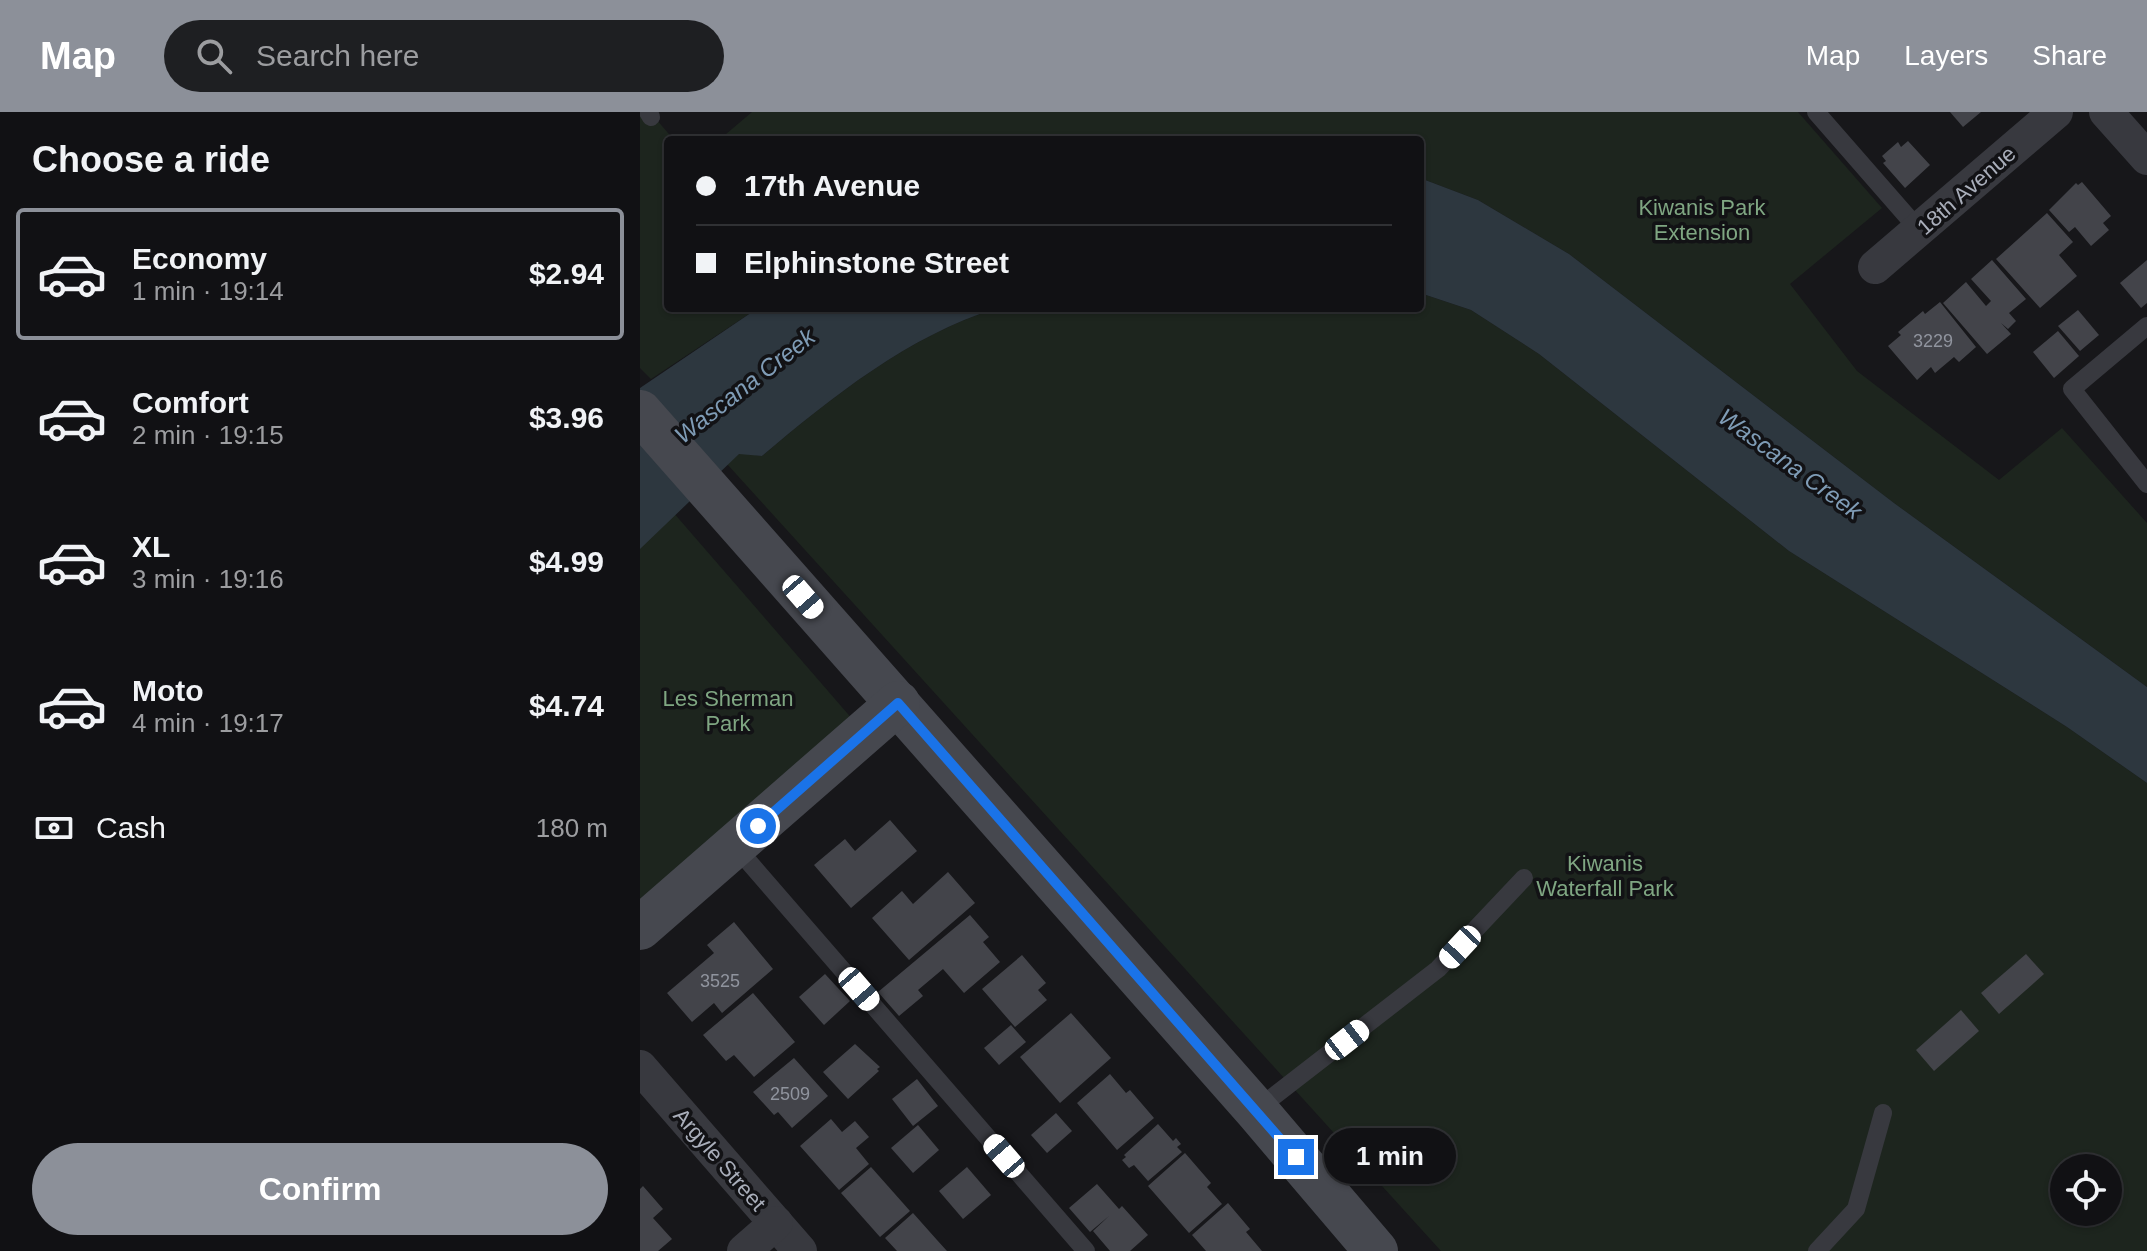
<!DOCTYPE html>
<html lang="en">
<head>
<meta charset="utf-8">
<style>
  :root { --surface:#111114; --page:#1e1f22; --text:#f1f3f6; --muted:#9c9da0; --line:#303134; --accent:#8c9099 }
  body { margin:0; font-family:Helvetica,sans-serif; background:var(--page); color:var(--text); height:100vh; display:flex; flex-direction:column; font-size:30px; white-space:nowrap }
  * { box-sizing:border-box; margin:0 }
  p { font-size:26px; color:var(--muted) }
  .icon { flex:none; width:44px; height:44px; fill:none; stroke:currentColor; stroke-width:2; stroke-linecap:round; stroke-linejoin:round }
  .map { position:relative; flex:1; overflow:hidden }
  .details { display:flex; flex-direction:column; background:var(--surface); width:640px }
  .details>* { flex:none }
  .hud { position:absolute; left:24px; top:24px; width:760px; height:176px; border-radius:8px; box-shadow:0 2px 6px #0004,0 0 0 2px var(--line); display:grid; align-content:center; height:176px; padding:0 32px; background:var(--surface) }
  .controls { position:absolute; left:1410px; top:1042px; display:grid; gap:16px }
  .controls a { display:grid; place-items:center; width:72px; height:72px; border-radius:50%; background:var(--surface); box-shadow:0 2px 6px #0004,0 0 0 2px var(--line); font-size:40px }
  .end { position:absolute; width:36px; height:36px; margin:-18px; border:10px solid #1a73e8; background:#fff; box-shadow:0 0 0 4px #fff }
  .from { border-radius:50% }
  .bubble { position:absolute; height:56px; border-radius:28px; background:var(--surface); box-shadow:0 2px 6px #0004,0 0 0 2px var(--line); font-size:26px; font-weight:800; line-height:56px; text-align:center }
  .car { position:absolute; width:24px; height:48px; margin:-24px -12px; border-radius:10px; box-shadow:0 0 6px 2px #0007; background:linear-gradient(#fff 24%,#345 0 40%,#fff 0 76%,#345 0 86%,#fff 0) }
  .hud b { display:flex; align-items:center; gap:28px; height:76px; font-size:30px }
  .hud b+b { border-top:2px solid var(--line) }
  .hud i { width:20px; height:20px; background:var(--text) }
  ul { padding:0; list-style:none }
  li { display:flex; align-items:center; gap:24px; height:132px; margin:0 16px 12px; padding:0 16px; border:4px solid transparent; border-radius:8px }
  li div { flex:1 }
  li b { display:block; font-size:30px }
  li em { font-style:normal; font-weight:800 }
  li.selected { border-color:var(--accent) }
  li>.icon { width:72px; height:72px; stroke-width:1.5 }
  h2 { padding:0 32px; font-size:36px; line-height:96px }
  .pay { display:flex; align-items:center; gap:20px; height:88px; padding:0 32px; font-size:30px }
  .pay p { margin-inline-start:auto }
  .cta { display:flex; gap:16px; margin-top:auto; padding:16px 32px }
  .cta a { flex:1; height:92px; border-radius:48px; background:var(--accent); color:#fff; font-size:32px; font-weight:800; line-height:92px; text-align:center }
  header { display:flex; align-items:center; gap:48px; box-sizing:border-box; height:112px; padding:0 40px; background:var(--accent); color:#fff }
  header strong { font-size:38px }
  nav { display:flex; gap:44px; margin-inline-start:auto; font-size:28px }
  .search { width:560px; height:72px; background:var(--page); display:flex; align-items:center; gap:20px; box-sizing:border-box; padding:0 28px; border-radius:44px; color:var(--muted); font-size:30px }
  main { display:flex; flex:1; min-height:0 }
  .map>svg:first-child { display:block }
  .green { fill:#1d251e; fill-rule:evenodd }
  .water { fill:#2d373f }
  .building { fill:#43444a }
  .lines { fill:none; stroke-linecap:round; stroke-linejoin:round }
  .lane { stroke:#38393f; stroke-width:18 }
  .street { stroke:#38393f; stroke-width:34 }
  .secondary { stroke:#46484f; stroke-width:44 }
  .route { stroke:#1a73e8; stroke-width:10 }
  .labels { text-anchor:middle; stroke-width:7; stroke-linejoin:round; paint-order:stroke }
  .number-label { font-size:18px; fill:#90949e }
  .street-label { font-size:22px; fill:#a9aeba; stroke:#121215 }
  .park-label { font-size:22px; fill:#7fa682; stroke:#121215 }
  .water-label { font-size:24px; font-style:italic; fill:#7f9cb6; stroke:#121215 }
</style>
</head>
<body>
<header>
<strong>Map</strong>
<div class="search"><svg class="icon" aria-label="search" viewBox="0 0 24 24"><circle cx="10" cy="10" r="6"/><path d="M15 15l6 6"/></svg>Search here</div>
<nav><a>Map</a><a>Layers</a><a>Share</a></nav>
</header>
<main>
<section class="details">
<h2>Choose a ride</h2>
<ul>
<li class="selected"><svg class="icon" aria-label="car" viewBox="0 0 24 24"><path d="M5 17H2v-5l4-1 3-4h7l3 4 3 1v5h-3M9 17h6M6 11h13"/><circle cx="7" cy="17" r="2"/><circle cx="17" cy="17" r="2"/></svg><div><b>Economy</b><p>1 min · 19:14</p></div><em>$2.94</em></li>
<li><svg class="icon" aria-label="car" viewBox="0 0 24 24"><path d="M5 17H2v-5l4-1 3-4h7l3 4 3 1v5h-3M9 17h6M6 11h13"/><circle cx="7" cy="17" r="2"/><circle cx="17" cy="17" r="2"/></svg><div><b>Comfort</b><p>2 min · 19:15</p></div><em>$3.96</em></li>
<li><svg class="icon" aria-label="car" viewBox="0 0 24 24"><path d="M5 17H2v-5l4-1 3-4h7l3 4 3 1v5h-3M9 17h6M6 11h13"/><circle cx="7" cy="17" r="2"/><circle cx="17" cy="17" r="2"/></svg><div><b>XL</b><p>3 min · 19:16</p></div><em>$4.99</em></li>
<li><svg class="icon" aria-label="car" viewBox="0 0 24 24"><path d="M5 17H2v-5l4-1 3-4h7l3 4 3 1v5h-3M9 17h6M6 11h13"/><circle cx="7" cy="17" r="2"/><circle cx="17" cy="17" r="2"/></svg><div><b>Moto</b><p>4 min · 19:17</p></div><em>$4.74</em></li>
</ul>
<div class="pay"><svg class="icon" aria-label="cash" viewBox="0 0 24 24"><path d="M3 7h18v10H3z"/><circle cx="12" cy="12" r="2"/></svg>Cash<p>180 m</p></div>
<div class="cta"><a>Confirm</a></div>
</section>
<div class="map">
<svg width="1507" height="1139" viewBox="0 0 1507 1139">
  <rect width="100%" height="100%" fill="#17171a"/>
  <!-- green -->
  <g class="green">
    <path d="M0 0H10L34 28H28V196H118L11 267 0 256Z"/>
    <path d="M112 0H1158L1242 96 1150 172 1217 259 1359 368 1422 316 1507 411V575L1254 391 929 142 838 88 780 66V28H79Z"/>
    <path d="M780 181 831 198 899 242 1149 439 1427 615 1507 671V1139H801L87 352 99 341 122 344C192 285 268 224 357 196H780ZM1424 1056H1468V1100H1424Z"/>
    <path d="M0 362 214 609 0 792Z"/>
  </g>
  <!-- water -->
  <g class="water">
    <path d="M780 66 838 88 929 142 1254 391 1507 575V671L1427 615 1149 439 899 242 831 198 780 181Z"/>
    <path d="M118 196H357C268 224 192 285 122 344L99 342 0 437V276Z"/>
  </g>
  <!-- building -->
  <g class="building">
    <path d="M1310 0H1341L1323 15Z"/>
    <path d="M1268 29 1290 53 1265 76 1243 51 1246 49 1242 44 1258 30 1261 35Z"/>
    <path d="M1442 70 1471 104 1463 111 1469 118 1451 134 1435 115 1429 120 1409 98 1436 71 1438 73Z"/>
    <path d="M1407 101 1433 130 1419 143 1437 164 1400 196 1356 147Z"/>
    <path d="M1352 148 1386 187 1369 201 1376 209 1368 217 1361 211 1371 222 1347 242 1303 191 1326 170 1346 194 1351 189 1331 167Z"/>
    <path d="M1507 148V191L1501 196 1480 171Z"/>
    <path d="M1300 190 1336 235 1319 250 1314 245 1295 261 1291 255 1277 268 1248 234 1261 223 1258 220 1283 199 1285 202Z"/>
    <path d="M1438 198 1459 223 1440 239 1418 214Z"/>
    <path d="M1418 219 1439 244 1414 266 1393 240Z"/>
    <path d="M250 708 277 739 211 796 174 753 205 727 215 739Z"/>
    <path d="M308 760 335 791 269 848 232 806 262 779 273 792Z"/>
    <path d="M330 803 349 825 343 830 360 850 324 881 303 857 278 878 283 884 259 904 238 880Z"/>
    <path d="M94 810 133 857 82 901 74 891 52 910 27 881 74 841 67 833Z"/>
    <path d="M1386 842 1404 862 1359 902 1341 881Z"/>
    <path d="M382 843 406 871 398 878 407 888 375 915 342 877Z"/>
    <path d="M185 862 210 889 184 913 159 885Z"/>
    <path d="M113 881 155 930 114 965 94 943 86 949 63 923Z"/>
    <path d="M1321 898 1339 919 1294 959 1276 938Z"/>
    <path d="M431 901 471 946 420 991 380 945Z"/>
    <path d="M371 913 386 930 359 953 344 936Z"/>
    <path d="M215 932 240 955 237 957 239 959 208 987 183 960Z"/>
    <path d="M154 946 188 984 152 1016 138 1000 134 1003 113 980Z"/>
    <path d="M470 962 486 981 490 978 514 1006 477 1038 437 991Z"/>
    <path d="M277 967 298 994 273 1014 252 987Z"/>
    <path d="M416 1001 432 1019 407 1041 391 1023Z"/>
    <path d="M191 1007 202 1020 215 1009 229 1025 216 1036 229 1052 199 1078 160 1034Z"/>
    <path d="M518 1012 533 1029 536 1026 541 1032 537 1035 542 1040 508 1069 494 1053 489 1056 482 1048 486 1045 484 1043Z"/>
    <path d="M278 1013 299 1038 273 1061 251 1036Z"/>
    <path d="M545 1041 571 1071 567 1075 582 1092 549 1121 508 1074Z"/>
    <path d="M231 1055 270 1099 240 1125 201 1081Z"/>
    <path d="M327 1055 351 1083 323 1107 299 1079Z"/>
    <path d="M457 1072 479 1097 482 1094 508 1123 490 1139H470L453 1119 469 1104 450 1120 429 1096Z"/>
    <path d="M3 1074 23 1097 13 1106 32 1127 18 1139H0V1077Z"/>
    <path d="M588 1091 610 1117 606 1120 622 1139H566L552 1123Z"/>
    <path d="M273 1101 297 1128 307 1139H257L245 1126Z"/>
  </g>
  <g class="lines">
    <!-- lane -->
    <g class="lane">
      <path d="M8 0 11 5"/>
      <path d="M1176 0 1279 118"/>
      <path d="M1507 214 1432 277 1507 372"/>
      <path d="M95 734 446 1139"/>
      <path d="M616 998 798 857 884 766"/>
      <path d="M1177 1139 1216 1097 1243 1001"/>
    </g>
    <!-- street -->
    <g class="street">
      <path d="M1466 0 1507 46"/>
      <path d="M1235 155 1416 0"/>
      <path d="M0 955 160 1139"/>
      <path d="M104 1139 136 1111"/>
    </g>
    <!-- secondary -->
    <g class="secondary">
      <path d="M0 300 616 998 736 1139"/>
      <path d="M0 816 258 591"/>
    </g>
  </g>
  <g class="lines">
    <!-- route -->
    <path class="route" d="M118 714 258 591 656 1045"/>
  </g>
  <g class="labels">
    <!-- number labels -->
    <g class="number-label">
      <text x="1293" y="235">3229</text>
      <text x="80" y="875">3525</text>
      <text x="150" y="988">2509</text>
    </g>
    <!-- street labels -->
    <g class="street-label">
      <text transform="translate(1326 78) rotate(-41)" y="8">18th Avenue</text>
      <text transform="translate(80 1047) rotate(49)" y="8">Argyle Street</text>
    </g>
    <!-- park labels -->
    <g class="park-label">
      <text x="1062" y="103">Kiwanis Park<tspan x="1062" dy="25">Extension</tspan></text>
      <text x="88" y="594">Les Sherman<tspan x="88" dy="25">Park</tspan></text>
      <text x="965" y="759">Kiwanis<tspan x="965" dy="25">Waterfall Park</tspan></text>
    </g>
    <!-- water labels -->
    <g class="water-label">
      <text transform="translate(105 274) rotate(-38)" y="8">Wascana Creek</text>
      <text transform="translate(1150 352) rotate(36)" y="8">Wascana Creek</text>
    </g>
  </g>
</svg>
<div class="controls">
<a><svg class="icon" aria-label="locate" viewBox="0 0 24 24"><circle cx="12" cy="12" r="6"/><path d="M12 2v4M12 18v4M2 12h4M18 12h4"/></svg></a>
</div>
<i class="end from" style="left:118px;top:714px"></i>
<i class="end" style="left:656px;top:1045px"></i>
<div class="bubble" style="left:684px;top:1016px;width:132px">1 min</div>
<i class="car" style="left:163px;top:485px;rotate:139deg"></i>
<i class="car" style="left:820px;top:835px;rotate:223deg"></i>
<i class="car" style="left:219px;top:877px;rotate:139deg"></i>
<i class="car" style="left:707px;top:928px;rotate:52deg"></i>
<i class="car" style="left:364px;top:1044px;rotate:319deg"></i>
<div class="hud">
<b><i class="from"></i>17th Avenue</b>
<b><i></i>Elphinstone Street</b>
</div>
</div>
</main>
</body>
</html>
